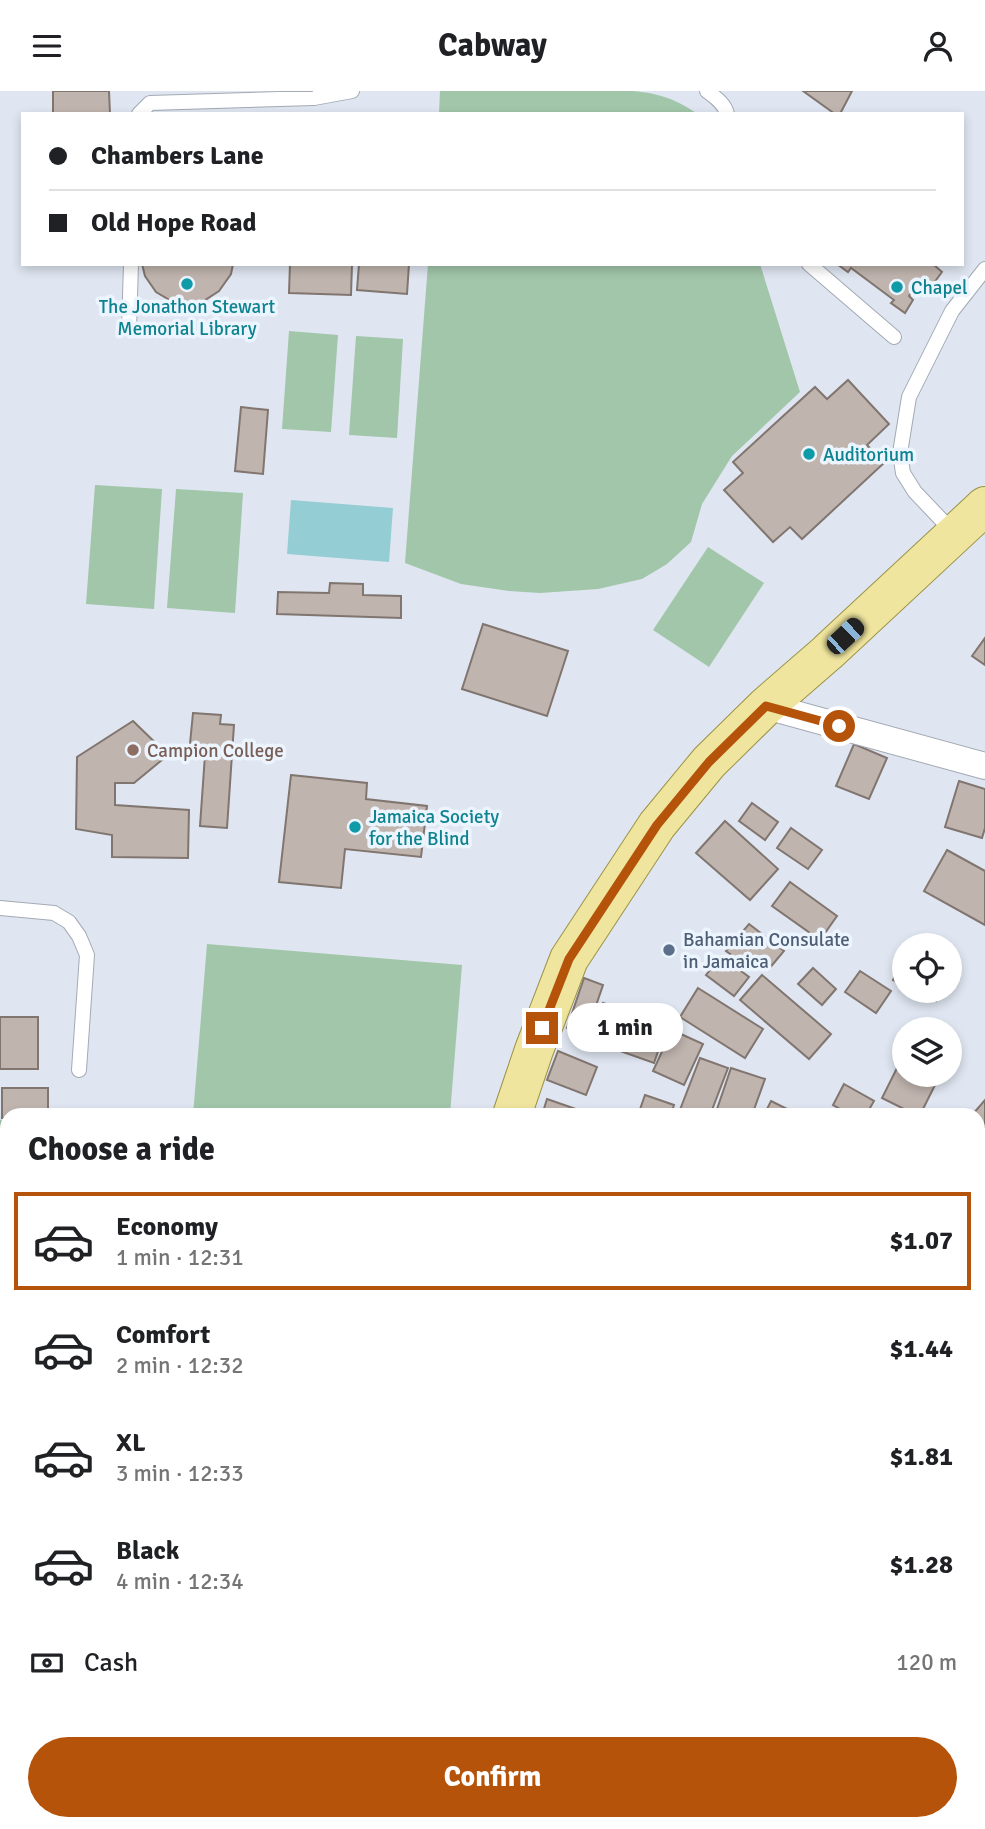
<!DOCTYPE html>
<html lang="en">
<head>
<meta charset="utf-8">
<style>
  :root { --surface:#fff; --page:#f2f2f2; --text:#202124; --muted:#757577; --line:#e0e0e0; --accent:#b45309 }
  body { margin:0; font-family:Signika,sans-serif; background:var(--page); color:var(--text); height:100vh; display:flex; flex-direction:column; font-size:26px; white-space:nowrap }
  * { box-sizing:border-box; margin:0 }
  p { font-size:23px; color:var(--muted) }
  .icon { flex:none; width:38px; height:38px; fill:none; stroke:currentColor; stroke-width:2; stroke-linecap:round; stroke-linejoin:round }
  .map { position:relative; flex:1; overflow:hidden }
  .side { position:absolute; left:0px; top:1017px; width:985px; height:723px; display:flex; flex-direction:column; background:var(--surface); border-radius:21px 21px 0 0; box-shadow:0 4px 10px #0003 }
  .side>* { flex:none }
  .banner { position:absolute; left:21px; top:21px; width:943px; height:154px; border-radius:0px; box-shadow:0 4px 10px #0003; display:grid; align-content:center; height:154px; padding:0 28px; background:var(--surface) }
  .tools { position:absolute; left:892px; top:842px; display:grid; gap:14px }
  .tools a { display:grid; place-items:center; width:70px; height:70px; border-radius:50%; background:var(--surface); box-shadow:0 4px 10px #0003; font-size:35px }
  .end { position:absolute; width:32px; height:32px; margin:-16px; border:9px solid #b45309; background:#fff; box-shadow:0 0 0 4px #fff }
  .from { border-radius:50% }
  .bubble { position:absolute; height:49px; border-radius:24px; background:var(--surface); box-shadow:0 4px 10px #0003; font-size:23px; font-weight:700; line-height:49px; text-align:center }
  .car { position:absolute; width:21px; height:42px; margin:-21px -10px; border-radius:9px; box-shadow:0 0 5px 2px #0007; background:linear-gradient(#222 24%,#8ab4d8 0 40%,#222 0 76%,#8ab4d8 0 86%,#222 0) }
  .banner b { display:flex; align-items:center; gap:24px; height:66px; font-size:26px }
  .banner b+b { border-top:2px solid var(--line) }
  .banner i { width:18px; height:18px; background:var(--text) }
  ul { padding:0; list-style:none }
  li { display:flex; align-items:center; gap:21px; height:98px; margin:0 14px 10px; padding:0 14px; border:4px solid transparent; border-radius:0px }
  li div { flex:1 }
  li b { display:block; font-size:26px }
  li em { font-style:normal; font-weight:700 }
  li.active { border-color:var(--accent) }
  li>.icon { width:63px; height:63px; stroke-width:1.5 }
  h2 { padding:0 28px; font-size:32px; line-height:84px }
  .pay { display:flex; align-items:center; gap:18px; height:77px; padding:0 28px; font-size:26px }
  .pay p { margin-inline-start:auto }
  .action { display:flex; gap:14px; margin-top:auto; padding:14px 28px }
  .action a { flex:1; height:80px; border-radius:42px; background:var(--accent); color:#fff; font-size:28px; font-weight:700; line-height:80px; text-align:center }
  header { display:flex; justify-content:space-between; align-items:center; height:91px; padding:0 28px; background:var(--surface); font-size:32px; font-weight:700 }
  .map>svg:first-child { display:block }
  .green { fill:#a1c6a9 }
  .water { fill:#95cdd4 }
  .lines { fill:none; stroke-linecap:round; stroke-linejoin:round }
  .canal { stroke:#95cdd4; stroke-width:28 }
  .building { fill:#c0b4ae; stroke:#817570; stroke-width:2 }
  .service-casing { stroke:#a3aab4; stroke-width:16 }
  .minor-casing { stroke:#a3aab4; stroke-width:28 }
  .primary-casing { stroke:#9c9247; stroke-width:40 }
  .service { stroke:#fff; stroke-width:14 }
  .minor { stroke:#fff; stroke-width:26 }
  .primary { stroke:#efe59e; stroke-width:38 }
  .route { stroke:#b45309; stroke-width:9 }
  .culture-dot { fill:#0f9aa8; stroke:#ecf4fe; stroke-width:2.5 }
  .education-dot { fill:#8d6e63; stroke:#ecf4fe; stroke-width:2.5 }
  .service-dot { fill:#5c6f8a; stroke:#ecf4fe; stroke-width:2.5 }
  .labels { text-anchor:middle; stroke-width:7; stroke-linejoin:round; paint-order:stroke }
  .culture-label { font-size:19px; fill:#0d838f; stroke:#ecf4fe; text-anchor:start }
  .education-label { font-size:19px; fill:#785e54; stroke:#ecf4fe; text-anchor:start }
  .service-label { font-size:19px; fill:#4e5e75; stroke:#ecf4fe; text-anchor:start }
</style>
</head>
<body>
<header><svg class="icon" aria-label="menu" viewBox="0 0 24 24"><path d="M4 6h16M4 12h16M4 18h16"/></svg>Cabway<svg class="icon" aria-label="person" viewBox="0 0 24 24"><circle cx="12" cy="8" r="4"/><path d="M4 21q1-7 8-7t8 7"/></svg></header>
<div class="map">
<svg width="985" height="1738" viewBox="0 0 985 1738">
  <rect width="100%" height="100%" fill="#dfe6f1"/>
  <!-- green -->
  <g class="green">
    <path d="M440 0H633C661 3 673 7 698 23H439Z"/>
    <path d="M428 173H760L800 301 732 365 702 413 691 451 667 473 642 488 598 498 540 502 509 500 461 493 405 472Z"/>
    <path d="M289 240 338 244 331 341 282 338Z"/>
    <path d="M356 245 403 248 397 347 349 344Z"/>
    <path d="M95 394 162 398 154 518 86 513Z"/>
    <path d="M176 398 243 402 235 522 167 517Z"/>
    <path d="M708 456 764 492 709 576 653 539Z"/>
    <path d="M207 853 462 874 450 1024H193Z"/>
    <path d="M0 1029 7 1030V1177H0Z"/>
  </g>
  <!-- water -->
  <path class="water" d="M291 409 393 417 389 471 287 463Z"/>
  <g class="lines">
    <!-- canal -->
    <g class="canal">
      <path d="M978 1250 985 1251"/>
      <path d="M563 1738V1732"/>
    </g>
  </g>
  <!-- building -->
  <g class="building">
    <path d="M53 0H109L110 23H53Z"/>
    <path d="M803 0H852L840 23H835Z"/>
    <path d="M142 173H233L231 183 219 200 202 211 192 213 173 211 156 201 145 185Z"/>
    <path d="M290 173H352L351 204 289 202Z"/>
    <path d="M359 173H409L407 203 357 199Z"/>
    <path d="M837 173H933L942 181 928 200 918 193 909 205 913 209 905 222 891 212 894 209 851 177 848 181Z"/>
    <path d="M848 289 889 333 867 354 884 372 802 448 790 436 773 451 724 399 743 382 733 371 815 296 827 308Z"/>
    <path d="M241 316 268 319 263 383 235 380Z"/>
    <path d="M330 492 363 493V504L401 505V527L277 523 278 501 329 502Z"/>
    <path d="M483 533 568 560 547 625 462 598Z"/>
    <path d="M985 547V574L972 565Z"/>
    <path d="M193 622 221 624 220 633 234 634 227 737 200 735 205 664 189 663Z"/>
    <path d="M133 630 168 664 134 692H115V714L189 719 188 767 112 766V744L76 738 77 666Z"/>
    <path d="M854 653 887 667 869 708 836 695Z"/>
    <path d="M291 684 367 692 366 708 427 715 421 766 345 758 341 797 279 791Z"/>
    <path d="M959 690 985 698V737L982 747 945 736Z"/>
    <path d="M752 712 778 731 765 749 739 730Z"/>
    <path d="M725 730 778 778 750 809 696 762Z"/>
    <path d="M791 737 822 759 808 778 777 757Z"/>
    <path d="M947 759 985 780V834L924 800Z"/>
    <path d="M790 791 837 825 820 849 772 815Z"/>
    <path d="M749 833 784 860 768 879 746 862 740 870 726 860Z"/>
    <path d="M721 865 749 886 734 905 706 884Z"/>
    <path d="M905 865V895L893 889Z"/>
    <path d="M813 877 836 898 822 914 798 893Z"/>
    <path d="M860 880 891 900 876 922 845 901Z"/>
    <path d="M762 884 831 943 809 968 740 909Z"/>
    <path d="M584 887 603 894 586 944 567 937Z"/>
    <path d="M698 897 763 938 745 967 680 926Z"/>
    <path d="M915 900H941L936 910Z"/>
    <path d="M603 912 667 934 654 972 589 949Z"/>
    <rect x="0" y="926" width="38" height="52"/>
    <path d="M672 939 703 953 684 994 653 980Z"/>
    <path d="M558 960 597 976 586 1004 547 989Z"/>
    <path d="M905 961V984H940L920 1024H916L882 1007Z"/>
    <path d="M700 967 728 977 710 1024H678Z"/>
    <path d="M731 977 765 988 752 1024H715Z"/>
    <path d="M844 993 874 1010 866 1024H851L833 1014Z"/>
    <path d="M2 997H48V1024H7V1027H2Z"/>
    <path d="M645 1004 674 1014 671 1024H638Z"/>
    <path d="M547 1008 593 1024H542Z"/>
    <path d="M985 1009V1039L978 1033V1024H972Z"/>
    <path d="M771 1010 799 1024H764Z"/>
    <path d="M981 1114 985 1116V1159L978 1155V1118Z"/>
    <rect x="0" y="1374" width="7" height="66"/>
    <path d="M0 1461 7 1462V1534H0Z"/>
    <path d="M979 1726 985 1727V1738H976Z"/>
    <path d="M788 1732V1738H751V1735Z"/>
  </g>
  <g class="lines">
    <defs>
      <g id="service">
        <path d="M707 0C715 6 725 13 727 23"/>
        <path d="M139 23 150 12 314 7 352 0"/>
        <path d="M809 173 894 246"/>
        <path d="M129 238 131 173"/>
        <path d="M954 442 915 401 903 382 900 362 909 306 952 220 985 178"/>
        <path d="M0 817 54 822 69 831 79 845 87 864 79 979"/>
      </g>
      <g id="minor">
        <path d="M766 615 985 675"/>
        <path d="M978 1304 985 1306"/>
        <path d="M978 1557 985 1529"/>
        <path d="M0 1589 7 1590"/>
        <path d="M504 1738 505 1732"/>
        <path d="M889 1738 893 1732"/>
      </g>
      <g id="primary">
        <path d="M512 1024 534 959 569 868 657 734 709 671 766 615 827 562 985 415"/>
        <path d="M427 1738 428 1732"/>
      </g>
    </defs>
    <!-- service casing -->
    <use href="#service" class="service-casing"/>
    <!-- minor casing -->
    <use href="#minor" class="minor-casing"/>
    <!-- primary casing -->
    <use href="#primary" class="primary-casing"/>
    <!-- service -->
    <use href="#service" class="service"/>
    <!-- minor -->
    <use href="#minor" class="minor"/>
    <!-- primary -->
    <use href="#primary" class="primary"/>
  </g>
  <g class="lines">
    <!-- route -->
    <path class="route" d="M542 937 569 868 657 734 709 671 766 615 839 635"/>
  </g>
  <!-- markers -->
  <g class="culture-dot">
    <circle cx="187" cy="193" r="7"/>
    <circle cx="897" cy="196" r="7"/>
    <circle cx="809" cy="363" r="7"/>
    <circle cx="355" cy="736" r="7"/>
  </g>
  <circle class="education-dot" cx="133" cy="659" r="7"/>
  <circle class="service-dot" cx="669" cy="859" r="7"/>
  <g class="labels">
    <!-- culture labels -->
    <g class="culture-label">
      <text x="911" y="203">Chapel</text>
      <text x="187" y="222" text-anchor="middle">The Jonathon Stewart<tspan x="187" dy="22">Memorial Library</tspan></text>
      <text x="823" y="370">Auditorium</text>
      <text x="369" y="732">Jamaica Society<tspan x="369" dy="22">for the Blind</tspan></text>
    </g>
    <!-- education labels -->
    <g class="education-label">
      <text x="147" y="666">Campion College</text>
    </g>
    <!-- service labels -->
    <g class="service-label">
      <text x="683" y="855">Bahamian Consulate<tspan x="683" dy="22">in Jamaica</tspan></text>
    </g>
  </g>
</svg>
<div class="tools">
<a><svg class="icon" aria-label="locate" viewBox="0 0 24 24"><circle cx="12" cy="12" r="6"/><path d="M12 2v4M12 18v4M2 12h4M18 12h4"/></svg></a>
<a><svg class="icon" aria-label="layers" viewBox="0 0 24 24"><path d="M12 4l9 5-9 5-9-5zM3 14l9 5 9-5"/></svg></a>
</div>
<i class="end from" style="left:839px;top:635px"></i>
<i class="end" style="left:542px;top:937px"></i>
<div class="bubble" style="left:567px;top:912px;width:116px">1 min</div>
<i class="car" style="left:845px;top:545px;rotate:47deg"></i>
<div class="banner">
<b><i class="from"></i>Chambers Lane</b>
<b><i></i>Old Hope Road</b>
</div>
<section class="side">
<h2>Choose a ride</h2>
<ul>
<li class="active"><svg class="icon" aria-label="car" viewBox="0 0 24 24"><path d="M5 17H2v-5l4-1 3-4h7l3 4 3 1v5h-3M9 17h6M6 11h13"/><circle cx="7" cy="17" r="2"/><circle cx="17" cy="17" r="2"/></svg><div><b>Economy</b><p>1 min · 12:31</p></div><em>$1.07</em></li>
<li><svg class="icon" aria-label="car" viewBox="0 0 24 24"><path d="M5 17H2v-5l4-1 3-4h7l3 4 3 1v5h-3M9 17h6M6 11h13"/><circle cx="7" cy="17" r="2"/><circle cx="17" cy="17" r="2"/></svg><div><b>Comfort</b><p>2 min · 12:32</p></div><em>$1.44</em></li>
<li><svg class="icon" aria-label="car" viewBox="0 0 24 24"><path d="M5 17H2v-5l4-1 3-4h7l3 4 3 1v5h-3M9 17h6M6 11h13"/><circle cx="7" cy="17" r="2"/><circle cx="17" cy="17" r="2"/></svg><div><b>XL</b><p>3 min · 12:33</p></div><em>$1.81</em></li>
<li><svg class="icon" aria-label="car" viewBox="0 0 24 24"><path d="M5 17H2v-5l4-1 3-4h7l3 4 3 1v5h-3M9 17h6M6 11h13"/><circle cx="7" cy="17" r="2"/><circle cx="17" cy="17" r="2"/></svg><div><b>Black</b><p>4 min · 12:34</p></div><em>$1.28</em></li>
</ul>
<div class="pay"><svg class="icon" aria-label="cash" viewBox="0 0 24 24"><path d="M3 7h18v10H3z"/><circle cx="12" cy="12" r="2"/></svg>Cash<p>120 m</p></div>
<div class="action"><a>Confirm</a></div>
</section>
</div>
</body>
</html>
